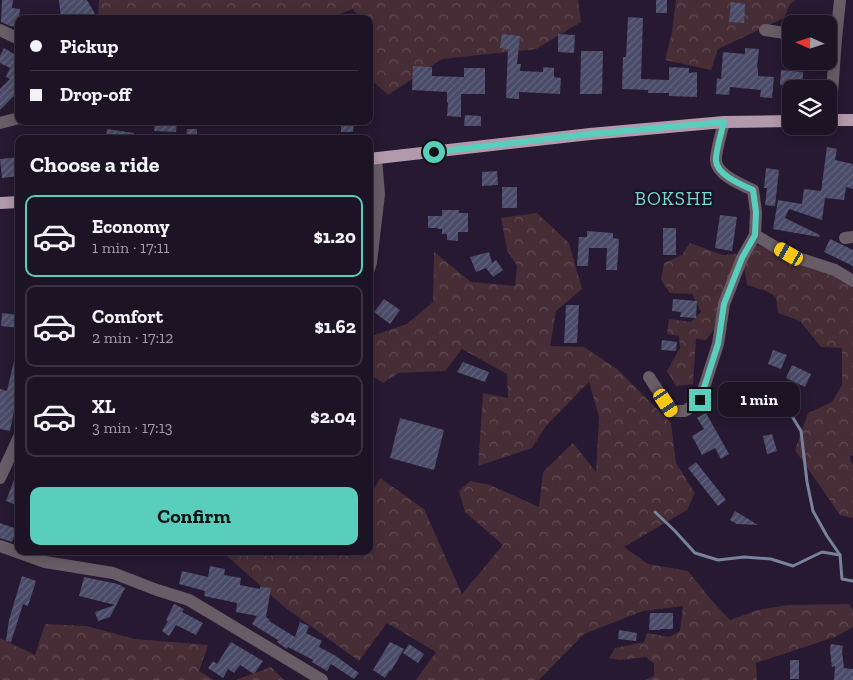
<!DOCTYPE html>
<html lang="en">
<head>
<meta charset="utf-8">
<style>
  :root { --surface:#1c1325; --page:#251c2d; --text:#f1f3f6; --muted:#a09ea7; --line:#3a3242; --accent:#5acebd }
  body { margin:0; font-family:"Zilla Slab",serif; background:var(--page); color:var(--text); height:100vh; display:flex; flex-direction:column; font-size:19px; white-space:nowrap }
  * { box-sizing:border-box; margin:0 }
  p { font-size:16px; color:var(--muted) }
  .icon { flex:none; width:28px; height:28px; fill:none; stroke:currentColor; stroke-width:2; stroke-linecap:round; stroke-linejoin:round }
  .map { position:relative; flex:1; overflow:hidden }
  .details { position:absolute; left:15px; top:135px; width:358px; height:420px; display:flex; flex-direction:column; background:var(--surface); border-radius:10px; box-shadow:0 2px 12px #0003,0 0 0 1px var(--line) }
  .details>* { flex:none }
  .banner { position:absolute; left:15px; top:15px; width:358px; height:110px; border-radius:10px; box-shadow:0 2px 12px #0003,0 0 0 1px var(--line); display:grid; align-content:center; height:110px; padding:0 15px; background:var(--surface) }
  .needle { width:32px; rotate:273deg }
  .tools { position:absolute; left:782px; top:15px; display:grid; gap:10px }
  .tools a { display:grid; place-items:center; width:55px; height:55px; border-radius:10px; background:var(--surface); box-shadow:0 2px 12px #0003,0 0 0 1px var(--line); font-size:25px }
  .end { position:absolute; width:22px; height:22px; margin:-11px; border:6px solid #5acebd; background:#111; box-shadow:0 0 0 2px #111 }
  .from { border-radius:50% }
  .bubble { position:absolute; height:35px; border-radius:10px; background:var(--surface); box-shadow:0 2px 12px #0003,0 0 0 1px var(--line); font-size:16px; font-weight:700; line-height:35px; text-align:center }
  .car { position:absolute; width:15px; height:30px; margin:-15px -8px; border-radius:6px; box-shadow:0 0 4px 1px #0007; background:linear-gradient(#f5c518 24%,#345 0 40%,#f5c518 0 76%,#345 0 86%,#f5c518 0) }
  .banner b { display:flex; align-items:center; gap:18px; height:48px; font-size:19px }
  .banner b+b { border-top:1px solid var(--line) }
  .banner i { width:12px; height:12px; background:var(--text) }
  ul { padding:0; list-style:none }
  li { display:flex; align-items:center; gap:15px; height:82px; margin:0 10px 8px; padding:0 5px; border:2px solid var(--line); border-radius:10px }
  li div { flex:1 }
  li b { display:block; font-size:19px }
  li em { font-style:normal; font-weight:700 }
  li.on { border-color:var(--accent) }
  li>.icon { width:45px; height:45px; stroke-width:1.5 }
  h2 { padding:0 15px; font-size:22px; line-height:60px }
  .button { display:flex; gap:10px; margin-top:auto; padding:10px 15px }
  .button a { flex:1; height:58px; border-radius:10px; background:var(--accent); color:#111; font-size:20px; font-weight:700; line-height:58px; text-align:center }
  .map>svg:first-child { display:block }
  .forest { fill:url(#forest-crowns) }
  .lines { fill:none; stroke-linecap:round; stroke-linejoin:round }
  .stream { stroke:#78839c; stroke-width:3 }
  .building { fill:url(#building-hatch) }
  .minor { stroke:#685c66; stroke-width:12 }
  .major { stroke:#b299ac; stroke-width:12 }
  .route { stroke:#5acebd; stroke-width:6 }
  .labels { text-anchor:middle; stroke-width:5; stroke-linejoin:round; paint-order:stroke }
  .neighbourhood-label { font-size:19px; letter-spacing:1px; fill:#74dccb; stroke:#1c1027 }
</style>
</head>
<body>
<div class="map">
<svg width="853" height="680" viewBox="0 0 853 680">
  <defs>
    <pattern id="forest-crowns" width="20" height="18" patternUnits="userSpaceOnUse" patternTransform="scale(1.25)"><rect width="20" height="18" fill="#472d36"/><path d="M2 6a3 3 0 1 1 6 0M12 15a3 3 0 1 1 6 0" fill="none" stroke="#614b53"/></pattern>
    <pattern id="building-hatch" width="6" height="6" patternUnits="userSpaceOnUse" patternTransform="scale(1.25)"><rect width="6" height="6" fill="#4a4b68"/><path d="M-1 1l2-2M0 6l6-6M5 7l2-2" fill="none" stroke="#64647e"/></pattern>
  </defs>
  <rect width="100%" height="100%" fill="#261931"/>
  <!-- forest -->
  <g class="forest">
    <path d="M99 0H578L581 22 536 49 442 59 388 95 369 78V19H360L353 9 326 19H258L246 15 242 19H98Z"/>
    <path d="M676 0H796L790 4 784 18 718 49 711 70 665 60 672 32Z"/>
    <path d="M537 213 569 243 582 289 556 311 550 346 584 347 617 369 671 423 676 463 695 493 687 510 624 547 648 564 688 571 713 602 730 620 758 610 788 605 849 604 853 610V627L835 637 756 663 757 680H645L654 676V664L646 657 620 660 609 658 615 648 644 642 647 633 669 637 680 631 683 606 643 611 584 634 539 680H416L436 652 387 623 359 661 283 606 225 554 206 551H369V499L380 478 424 509 462 594 503 545 465 512 459 491 470 481 490 485 539 507 543 472 573 443 596 472 599 417 589 382 546 426 532 448 478 466 483 393 508 398 507 374 462 349 445 371 398 373 383 383 369 374V337L407 324 433 302 434 252 471 282 515 286 517 266 507 250 501 218Z"/>
    <path d="M690 243 723 255 737 254 715 328 706 340 696 339 693 384 676 386 667 371 680 348 679 336 667 334 669 319 691 322 701 312 692 294 670 293 661 280 664 263 682 255Z"/>
    <path d="M756 245C786 253 830 268 853 288V455L850 456 851 462 853 465V518L840 515 795 450 808 413 832 402 842 385V348L821 347 800 321 778 313 776 297 766 291 747 285 744 266Z"/>
    <path d="M45 624 86 626 135 639 208 645 199 671 214 680H0V638L35 655Z"/>
    <path d="M271 667 284 680H235Z"/>
  </g>
  <g class="lines">
    <!-- stream -->
    <g class="stream">
      <path d="M790 413 801 431 807 482 813 511 827 536 840 555"/>
      <path d="M655 512 674 530 695 553 718 560 744 557 771 559 793 566 822 552 840 555 842 579 853 581"/>
    </g>
  </g>
  <!-- building -->
  <g class="building">
    <path d="M2 0H13L12 8 20 9 18 27 10 26 1 22Z"/>
    <path d="M59 0H87L98 19H61Z"/>
    <rect x="656" y="0" width="11" height="13"/>
    <path d="M731 2 745 4 744 23 729 22Z"/>
    <path d="M628 17 643 18 641 79 669 80V67L689 68V73L697 72V97L669 96V93H648V90L622 89 623 57H626Z"/>
    <path d="M502 34 520 36 517 64H521L520 71 543 72V67L554 68V77L561 78 560 94 519 92V99L506 98 508 49 500 48Z"/>
    <path d="M558 34 575 35 574 53 558 52Z"/>
    <path d="M4 48 16 55 19 49V91L0 110V89L10 79 6 77 10 68 0 63V56Z"/>
    <path d="M745 48 759 49 757 68 758 69V76L774 77 772 98 760 97 761 90 730 87 729 95 716 94 717 78 721 79 723 52 745 54Z"/>
    <path d="M581 51H603L602 94H580Z"/>
    <path d="M413 66 432 67V76L464 77V68H485V94H461V117L447 116 448 103 447 102V92L412 90Z"/>
    <path d="M781 70 803 72 802 87 780 85Z"/>
    <path d="M465 115 481 116V126H464Z"/>
    <path d="M155 121H177L176 132 154 131Z"/>
    <path d="M341 121H354L353 132H341Z"/>
    <path d="M107 129 134 133V139H106Z"/>
    <path d="M187 129H197V139H186Z"/>
    <path d="M827 147 837 149 835 160 853 164V189L846 187 844 200 825 198 822 220 789 209 785 218 820 235 819 237 773 229 778 200 802 204 804 189 821 191Z"/>
    <path d="M19 157V176L2 178 0 159Z"/>
    <path d="M766 168 779 170 775 206 765 205 767 188H764Z"/>
    <path d="M497 171 498 185 482 186V172Z"/>
    <rect x="502" y="187" width="15" height="21"/>
    <path d="M442 210H459V213H468V232H458V241L447 240V234H442V229H438V228H428V216H442Z"/>
    <path d="M720 215 737 217 732 251 715 248Z"/>
    <rect x="663" y="228" width="13" height="27"/>
    <path d="M587 231 613 233V238L619 239 617 270H606L607 248H589L588 266H577L579 237H587Z"/>
    <path d="M830 239 853 250V266L824 252Z"/>
    <path d="M489 252 492 263 496 260 503 270 493 277 486 268 476 272 470 257Z"/>
    <path d="M384 299 400 310 390 324 374 312Z"/>
    <path d="M673 299 697 301 696 318 680 317 681 312 672 311Z"/>
    <path d="M566 305H579L577 343H564Z"/>
    <path d="M2 313 19 315V328L1 326Z"/>
    <path d="M662 340 677 342 676 351 661 350Z"/>
    <path d="M773 350 787 355 781 369 768 364Z"/>
    <path d="M15 356H19V407L15 406 10 431 0 429V389L7 391Z"/>
    <path d="M463 362 489 372 485 382 457 372Z"/>
    <path d="M792 365 811 374 805 387 786 378Z"/>
    <path d="M706 413 729 454 721 459 715 448 702 455 692 436 704 429 697 418Z"/>
    <path d="M400 418 444 430 434 470 390 458Z"/>
    <path d="M772 434 777 451 767 454 763 436Z"/>
    <path d="M696 462 726 500 718 506 688 468Z"/>
    <path d="M18 469H19V506L6 501Z"/>
    <path d="M735 511 758 525 737 524 730 520Z"/>
    <path d="M0 523 17 529 12 542 0 538Z"/>
    <path d="M210 566 225 569 224 575 241 578 240 585 260 589V587L271 588 266 617 270 620 269 621 295 637 300 622 309 626 306 633 322 641 319 647 336 656 359 673 354 679 331 664 327 671 312 662 313 660 288 647 287 649 277 642 278 640 252 624 257 616 236 612 237 603 204 596 205 591 179 584 182 571 208 577Z"/>
    <path d="M22 576 36 581 28 606 23 604 11 642 6 641 9 620Z"/>
    <path d="M84 577 118 584 125 588 110 617 98 621 95 612 115 605 79 596Z"/>
    <path d="M174 604 184 609 182 612 203 623 196 635 176 625 169 636 162 631 168 621 166 620Z"/>
    <path d="M650 613H673V629H660V630H649Z"/>
    <path d="M619 630 637 633 636 641 618 639Z"/>
    <path d="M231 642 263 661 254 674 240 665 234 673 228 669 223 678 208 668 213 661 217 664Z"/>
    <path d="M390 642 404 649 391 671 390 670 385 678 373 670Z"/>
    <path d="M409 644 424 654 418 663 403 653Z"/>
    <path d="M831 644 843 646 842 651 844 668 853 669V680H834L835 666 832 667 830 650Z"/>
    <rect x="790" y="660" width="9" height="19"/>
  </g>
  <g class="lines">
    <!-- minor -->
    <g class="minor">
      <path d="M0 30 19 39"/>
      <path d="M765 30 791 34"/>
      <path d="M830 120 836 39 840 0"/>
      <path d="M0 123 19 118"/>
      <path d="M755 235 789 255 835 270 853 281"/>
      <path d="M845 238 853 237"/>
      <path d="M369 269 371 262 379 194 376 158"/>
      <path d="M649 377 671 411H685L700 400 718 344 724 304 742 258 755 235 756 212 753 190C742 185 717 175 716 161 715 155 722 130 724 122"/>
      <path d="M0 478 19 437"/>
      <path d="M0 546 45 562 113 573 157 590 189 600 322 680"/>
    </g>
    <!-- major -->
    <g class="major">
      <path d="M829 120H853"/>
      <path d="M369 159 590 134 724 122 791 121"/>
      <path d="M0 203 19 202"/>
    </g>
  </g>
  <g class="lines">
    <!-- route -->
    <path class="route" d="M434 152 590 134 724 122C722 130 715 154 716 161 717 175 742 185 753 190L756 212 755 235 742 258 724 304 718 344 700 400"/>
  </g>
  <g class="labels">
    <!-- neighbourhood labels -->
    <g class="neighbourhood-label">
      <text x="674" y="205">BOKSHE</text>
    </g>
  </g>
</svg>
<div class="tools">
<a><svg class="needle" viewBox="-14 -14 28 28"><path d="M0-13l5 13h-10z" fill="#e53935"/><path d="M0 13l5-13h-10z" fill="#a09ea7"/></svg></a>
<a><svg class="icon" aria-label="layers" viewBox="0 0 24 24"><path d="M12 4l9 5-9 5-9-5zM3 14l9 5 9-5"/></svg></a>
</div>
<i class="end from" style="left:434px;top:152px"></i>
<i class="end" style="left:700px;top:400px"></i>
<div class="bubble" style="left:718px;top:382px;width:82px">1 min</div>
<i class="car" style="left:789px;top:254px;rotate:300deg"></i>
<i class="car" style="left:666px;top:403px;rotate:146deg"></i>
<div class="banner">
<b><i class="from"></i>Pickup</b>
<b><i></i>Drop-off</b>
</div>
<section class="details">
<h2>Choose a ride</h2>
<ul>
<li class="on"><svg class="icon" aria-label="car" viewBox="0 0 24 24"><path d="M5 17H2v-5l4-1 3-4h7l3 4 3 1v5h-3M9 17h6M6 11h13"/><circle cx="7" cy="17" r="2"/><circle cx="17" cy="17" r="2"/></svg><div><b>Economy</b><p>1 min · 17:11</p></div><em>$1.20</em></li>
<li><svg class="icon" aria-label="car" viewBox="0 0 24 24"><path d="M5 17H2v-5l4-1 3-4h7l3 4 3 1v5h-3M9 17h6M6 11h13"/><circle cx="7" cy="17" r="2"/><circle cx="17" cy="17" r="2"/></svg><div><b>Comfort</b><p>2 min · 17:12</p></div><em>$1.62</em></li>
<li><svg class="icon" aria-label="car" viewBox="0 0 24 24"><path d="M5 17H2v-5l4-1 3-4h7l3 4 3 1v5h-3M9 17h6M6 11h13"/><circle cx="7" cy="17" r="2"/><circle cx="17" cy="17" r="2"/></svg><div><b>XL</b><p>3 min · 17:13</p></div><em>$2.04</em></li>
</ul>
<div class="button"><a>Confirm</a></div>
</section>
</div>
</body>
</html>
